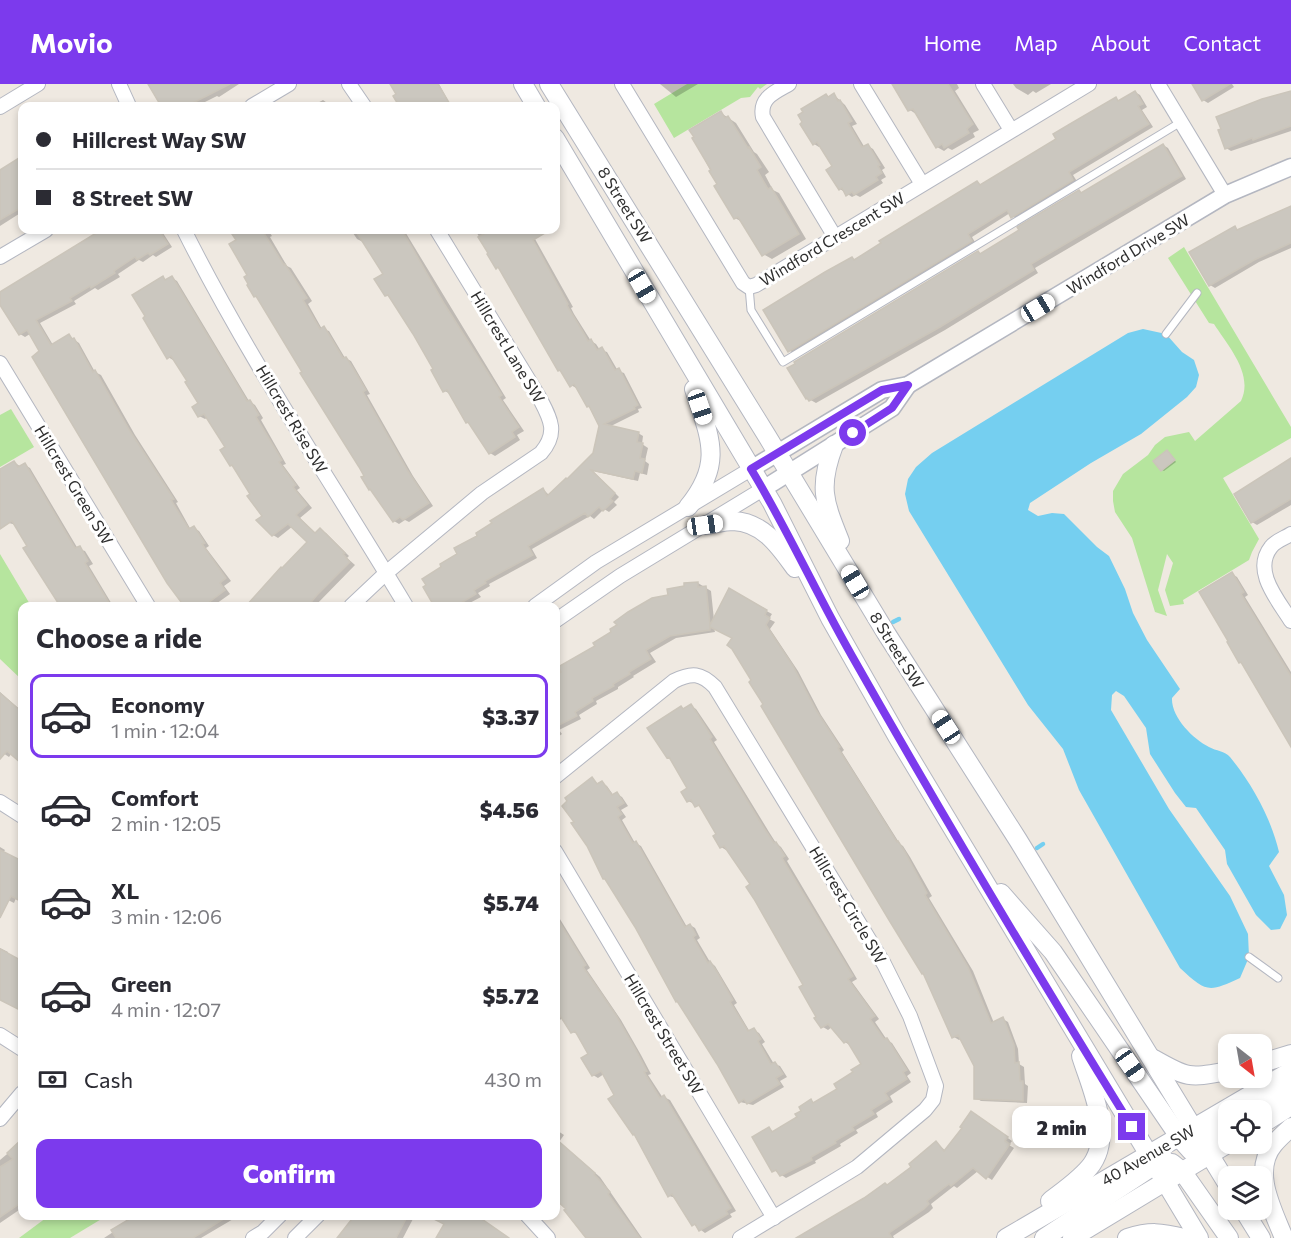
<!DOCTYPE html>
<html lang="en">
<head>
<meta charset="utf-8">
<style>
  :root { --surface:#fff; --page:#f2f2f3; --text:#2b2b33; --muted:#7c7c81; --line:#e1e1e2; --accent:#7c3aed }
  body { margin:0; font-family:Commissioner,sans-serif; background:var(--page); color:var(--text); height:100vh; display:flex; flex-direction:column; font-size:22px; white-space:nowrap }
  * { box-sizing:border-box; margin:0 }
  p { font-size:20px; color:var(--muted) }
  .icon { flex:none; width:33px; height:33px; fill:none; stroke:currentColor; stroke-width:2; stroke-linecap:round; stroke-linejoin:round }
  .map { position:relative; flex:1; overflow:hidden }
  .panel { position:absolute; left:18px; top:518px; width:542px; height:618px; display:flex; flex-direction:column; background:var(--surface); border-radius:12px; box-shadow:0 3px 9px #0003 }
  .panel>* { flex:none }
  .guide { position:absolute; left:18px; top:18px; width:542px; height:132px; border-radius:12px; box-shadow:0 3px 9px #0003; display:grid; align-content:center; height:132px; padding:0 18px; background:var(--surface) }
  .needle { width:39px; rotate:149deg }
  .tools { position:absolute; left:1218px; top:950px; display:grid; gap:12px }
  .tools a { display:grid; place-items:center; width:54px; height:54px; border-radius:12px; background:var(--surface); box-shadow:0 3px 9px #0003; font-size:30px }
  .end { position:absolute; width:27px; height:27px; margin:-14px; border:8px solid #7c3aed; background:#fff; box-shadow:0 0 0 3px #fff }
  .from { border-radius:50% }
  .bubble { position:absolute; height:42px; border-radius:12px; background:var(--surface); box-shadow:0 3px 9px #0003; font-size:20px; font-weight:800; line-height:42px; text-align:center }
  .car { position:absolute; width:18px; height:36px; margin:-18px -9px; border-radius:8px; box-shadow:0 0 4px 2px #0007; background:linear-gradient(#fff 24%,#345 0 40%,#fff 0 76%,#345 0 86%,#fff 0) }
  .guide b { display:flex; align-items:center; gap:21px; height:57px; font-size:22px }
  .guide b+b { border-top:2px solid var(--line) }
  .guide i { width:15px; height:15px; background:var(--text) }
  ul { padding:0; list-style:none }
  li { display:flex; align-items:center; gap:18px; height:84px; margin:0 12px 9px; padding:0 6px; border:3px solid transparent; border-radius:12px }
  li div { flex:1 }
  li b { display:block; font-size:22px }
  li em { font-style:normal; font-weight:800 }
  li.current { border-color:var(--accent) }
  li>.icon { width:54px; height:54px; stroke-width:1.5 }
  h2 { padding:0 18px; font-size:27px; line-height:72px }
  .pay { display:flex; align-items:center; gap:15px; height:66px; padding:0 18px; font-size:22px }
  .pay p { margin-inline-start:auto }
  .cta { display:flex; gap:12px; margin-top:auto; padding:12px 18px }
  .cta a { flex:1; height:69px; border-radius:12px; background:var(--accent); color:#fff; font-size:24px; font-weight:800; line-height:69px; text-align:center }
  header { display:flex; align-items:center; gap:36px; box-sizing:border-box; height:84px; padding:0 30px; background:var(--accent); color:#fff }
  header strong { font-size:28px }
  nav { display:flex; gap:33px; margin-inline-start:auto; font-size:21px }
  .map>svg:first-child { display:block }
  .green { fill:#b6e59e }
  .water { fill:#75cff0 }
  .shadow { fill:#0003 }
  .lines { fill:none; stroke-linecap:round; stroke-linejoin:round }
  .stream { stroke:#75cff0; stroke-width:4.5 }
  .building { fill:#cbc7bf; stroke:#cbc5ba; stroke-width:1.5 }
  .service-casing { stroke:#b4b7c1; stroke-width:9 }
  .minor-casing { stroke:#b4b7c1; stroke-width:16 }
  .tertiary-casing { stroke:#b4b7c1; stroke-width:19 }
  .secondary-casing { stroke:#b4b7c1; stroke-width:20 }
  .service { stroke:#fff; stroke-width:7 }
  .minor { stroke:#fff; stroke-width:14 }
  .tertiary { stroke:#fff; stroke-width:16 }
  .secondary { stroke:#fff; stroke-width:18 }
  .route { stroke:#7c3aed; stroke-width:8 }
  .labels { text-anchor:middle; stroke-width:6; stroke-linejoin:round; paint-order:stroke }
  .street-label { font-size:16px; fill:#2e2e2e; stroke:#fff }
</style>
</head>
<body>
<header>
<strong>Movio</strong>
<nav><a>Home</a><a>Map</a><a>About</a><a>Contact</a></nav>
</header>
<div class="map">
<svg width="1291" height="1154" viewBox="0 0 1291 1154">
  <rect width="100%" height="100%" fill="#efe9e1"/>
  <!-- green -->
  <g class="green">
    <path d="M687 0H767L760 5 758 3 750 13 741 14 674 54 654 20Z"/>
    <path d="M1184 163 1291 343V354L1223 394 1259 455 1252 468 1249 476 1183 516 1184 520 1170 522 1165 506 1173 479 1167 470 1158 506 1167 532 1155 528 1132 454 1115 428 1113 417V407L1123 390 1148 371 1155 361 1165 353 1189 348 1195 357 1241 317C1254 290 1228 262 1214 240L1209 239 1168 174Z"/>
    <path d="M11 325 34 363 0 383V331Z"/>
    <path d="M0 470 31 522H22V596L0 575Z"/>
    <path d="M50 1131H108L70 1154H19Z"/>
  </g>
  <!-- water -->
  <path class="water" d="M1143 245 1166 250 1182 268 1194 276 1199 291 1196 303 1187 313 1141 350 1091 379 1030 419 1028 426 1038 432 1052 429 1064 430 1097 463 1109 472 1125 505 1133 529 1147 556 1180 605 1172 614C1171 633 1193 655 1209 663 1216 667 1225 667 1230 673 1252 700 1271 734 1279 768L1269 782 1284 811 1287 831 1280 845 1271 846 1256 831 1227 780 1225 766 1196 724 1186 723 1175 709 1150 670 1146 644 1124 612 1116 607 1112 611 1111 626 1169 725 1230 812 1248 850 1249 873 1240 894C1208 909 1206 908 1180 884L1079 706 1063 665 1028 621 909 427 905 410 908 395 916 383 932 369 1128 249Z"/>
  <!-- shadow -->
  <g class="shadow">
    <path d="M151 0H239L219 13 217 12 197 22H163Z"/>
    <path d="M391 0H439L451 22H401L395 13 398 11Z"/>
    <path d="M660 0H698L676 13Z"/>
    <path d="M894 0H957L959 4 955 7 979 46 973 49 975 53 952 66 948 64 944 67 937 63 916 30 910 26Z"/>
    <path d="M1013 0H1051L1036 9 1033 7 1028 11 1016 4Z"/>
    <path d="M1193 0H1232L1234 3 1208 19 1203 16Z"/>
    <path d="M1135 8 1140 11 1147 23 1142 26 1153 43 1073 91 1078 99 1018 136 1010 129 972 153 976 160 795 270 790 267 852 175 855 177 977 99 982 102 1058 56 1116 15 1120 17Z"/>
    <path d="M1291 9V47L1231 67 1226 64Z"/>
    <path d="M826 11 830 13 834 11 845 21 857 40 852 42 865 64 868 62 873 65 885 84 882 86 886 93 881 96 883 99 860 113 856 111 852 113 840 105 834 83 821 61 819 63 814 60Z"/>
    <path d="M323 16 330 21 332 20 336 22H312Z"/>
    <path d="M721 29 736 39 754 68 757 70 769 88 765 91 773 106 779 109 806 155 772 175 763 170 744 139 735 134 694 55Z"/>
    <path d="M1163 61 1168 64 1186 95 1035 184 1038 189 945 246 816 319 807 314 978 169 981 171 1079 108 1082 109Z"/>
    <path d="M22 72V128L0 142V87Z"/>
    <path d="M1291 123V164L1259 178 1215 204 1210 201 1235 144 1240 147Z"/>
    <path d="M104 146H161L172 163 156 173 153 171 143 178 139 176 118 190 120 193 98 206 95 204 74 217 76 220 40 239 53 261 69 252 79 259 95 288 101 291 135 351 178 418 176 419 191 446 194 444 199 447 209 462 206 464 231 497 224 502 230 510 213 522H186L30 250 25 253 20 250 1 209Z"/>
    <path d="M243 146H268L272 152 270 153 287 182 291 184 312 217 308 220 322 245 329 247 345 274 351 277 370 310 367 311 413 392 433 422 409 438 405 436 399 440 394 437 259 214 255 212 234 151Z"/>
    <path d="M351 146H404L506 314 503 316 524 347 517 351 520 356 495 372 490 369 472 341 467 338 450 310 445 307 433 287 435 285 392 214 386 211 385 191 363 158 357 155Z"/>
    <path d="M475 146H530L573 223 571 224 574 230 591 257 596 260 600 266 607 268 618 287 624 289 642 324 638 325 639 328 609 343 638 349 643 352 642 360 648 364 645 377 649 380 647 391 640 389 638 397 593 387 619 413 614 418 617 421 609 428 604 425 594 435 590 432 532 465 537 474 489 500 490 502 478 509 481 513 464 522H436L459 470 479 452 543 405 550 412 568 396 594 370 601 342 578 303 576 304 571 301Z"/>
    <path d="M163 194 167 196 172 194 177 197 249 317 255 321 263 334 261 336 286 380 283 381 300 404 297 406 312 424 300 434 316 450 320 446 326 449 349 472 347 474 355 481 315 522H248L309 458 293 442 278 454 273 451 236 385 231 381 227 363 208 333 205 335 199 332 200 319 189 297 175 275 173 276 168 273Z"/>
    <path d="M1169 369 1176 378 1164 387 1162 386Z"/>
    <path d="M1291 376V421L1257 441 1252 438Z"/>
    <path d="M14 378 21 383 25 381 30 384 78 465 85 467 93 480 89 482 113 522H61L49 505 25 465 29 463 16 441 9 439 0 423V387Z"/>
    <path d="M1232 490 1237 493 1248 511 1245 513 1291 588V662L1229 558Z"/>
    <path d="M698 499 711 507 714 536 729 506 772 530 769 535 775 538 770 545 798 587 821 631 844 666 842 668 900 760 903 762 910 773 932 812 929 814 973 887 994 939 1003 935 1008 938 1018 965 1019 980 1024 983 1025 1000 1028 1002 1027 1019 981 1017 976 1014 975 981 962 954 959 956 954 953 925 890 765 621 734 554 714 544 715 548 676 554 650 569 656 578 633 592 634 593 618 603V605L596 617 597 620 579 631 581 635 559 646 562 650 555 655V593L670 512Z"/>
    <path d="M0 608 17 623 22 625V678L12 669 9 673 0 667Z"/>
    <path d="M691 622 696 625 717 656 714 658 769 748 776 759 781 763 789 775 787 777 857 895 852 898 879 935 875 938 887 956 892 959 911 989 907 992 911 998 890 1012 893 1018 876 1029 878 1033 856 1046 858 1049 840 1060 841 1062 815 1077 816 1079 786 1094 774 1086 769 1045 774 1048 799 1034 811 1017 815 1019 839 1005 863 980 851 962 845 958 832 943 828 946 823 943 816 934 818 933 805 901 752 801 728 765 726 766 721 763 718 751 703 724 688 717 689 705 672 676 668 673 682 624 685 626Z"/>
    <path d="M592 695 599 701 602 699 607 702 614 712 617 710 622 713 628 722 621 726 626 733 622 736 635 759 641 762 687 843 690 841 695 844 700 854 697 856 710 878 715 882 737 919 734 921 750 948 754 946 759 949 765 958 762 960 774 980 780 982 787 993 780 997 784 1003 753 1021 740 1018Z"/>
    <path d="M0 763 5 766 3 769 22 779V817L16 814 14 819 0 812Z"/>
    <path d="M555 827 590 884 587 886 621 936 641 971 651 990 648 991 663 1014 664 1013 670 1016 736 1127 730 1130 732 1133 705 1149 693 1140 676 1114 669 1112 604 990 598 994 593 991 590 971 578 950 572 948 563 934 558 937 555 936Z"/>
    <path d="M0 864 8 868 7 871 22 878V926L0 914Z"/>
    <path d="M977 1032 1012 1057 1009 1061 1014 1064 992 1096 978 1087 957 1104 954 1102 931 1120 933 1124 929 1128 893 1152 894 1154H799L888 1102 913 1083 936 1059 946 1067Z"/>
    <path d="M555 1045 564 1051 559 1058 600 1093 642 1154H587L568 1125 555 1114Z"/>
    <path d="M19 1060H22V1124L0 1139V1076Z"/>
    <path d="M134 1131H240L201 1154H104L130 1137Z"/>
    <path d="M359 1131H415L403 1154H340Z"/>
  </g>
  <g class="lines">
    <!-- stream -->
    <g class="stream">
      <path d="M893 538 899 535"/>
      <path d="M1037 764 1043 760"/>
    </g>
  </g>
  <!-- building -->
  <g class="building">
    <path d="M148 0H230L187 22H161Z"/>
    <path d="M390 0H438L451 22H399L393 12 396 10Z"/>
    <path d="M892 0H948L973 40 967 45 969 49 944 64 942 60 936 64 913 25 908 27Z"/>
    <path d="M1192 0H1230L1202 17Z"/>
    <path d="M1135 7 1143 20 1138 22 1149 40 1069 88 1073 96 1011 134 1007 126 968 150 972 157 788 268 763 226 825 188 852 173 854 176 881 159 879 157 977 97 980 101 1056 55 1053 50 1070 40 1116 13 1118 17Z"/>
    <path d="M1291 7V42L1253 56 1252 54 1225 65 1218 46 1221 45 1216 33 1262 15Z"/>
    <path d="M834 9 838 17 840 16 852 37 848 39 862 63 868 60 880 81 878 82 882 89 876 93 878 96 854 111 852 108 846 112 842 104 839 106 826 86 832 82 817 58 813 61 800 40 802 38 798 31 803 28 801 25 826 10 828 13Z"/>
    <path d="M721 27 725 34 728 32 748 64 749 63 761 83 757 86 768 105 771 103 799 150 762 172 738 133 734 135 714 102 717 100 709 87 711 86 692 54 694 53 689 46Z"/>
    <path d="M1163 60 1182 92 1031 180 1034 186 940 243 809 317 807 314 806 315 787 284 795 280 794 278 978 167 980 170 1019 146 1017 143 1079 106 1081 109Z"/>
    <path d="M22 72V108L19 110 22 115V123L0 136V86Z"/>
    <path d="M1291 122V159L1254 176 1209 202 1189 168 1235 142 1237 146Z"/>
    <path d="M101 146H159L168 160 150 171 148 169 137 176 135 173 114 187 115 189 91 204 90 202 70 214 72 217 36 236 51 261 69 250 72 255 74 254 93 288 95 286 130 347 174 415 171 416 189 445 194 442 205 459 202 460 226 494 220 499 225 506 204 522H184L167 499 32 273 39 267 27 246 19 251 0 221V208Z"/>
    <path d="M240 146H262L284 181 285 180 307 214 303 216 320 245 324 242 343 274 346 273 353 284 366 306 363 308 408 387 429 419 403 436 400 433 393 438 370 405 369 406 361 393 364 392 359 383 300 289 302 288 256 212 254 213 247 201 248 200 244 193 247 191 229 160 236 156 232 150Z"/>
    <path d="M355 146H402L445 221 502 311 499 313 519 343 512 348 515 353 489 370 468 338 466 339 447 306 443 308 431 286 433 285 413 250 388 211 385 212 374 195 383 190Z"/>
    <path d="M491 146H550L533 156 568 220 567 221 569 225 583 248 588 257 591 255 597 266 602 263 615 286 619 284 638 321 634 323 635 325 604 340 639 348 637 358 643 359 640 374 645 375 642 389 635 387 633 395 591 386 615 409 610 415 613 417 603 427 599 423 588 433 585 429 528 462 533 471 485 497 486 499 474 506 476 510 456 522H434L423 503 426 501 422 495 441 483 440 480 457 470 454 464 477 452 476 449 492 439 490 437 543 404 547 412 566 394 567 395 593 369 599 342 589 322 587 323 574 300 570 303 560 286 558 287 498 183 496 185 487 170 488 169 478 153Z"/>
    <path d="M163 192 165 196 172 192 247 317 250 316 259 331 256 333 282 376 279 378 296 401 293 403 307 421 296 431 315 449 320 444 345 469 343 470 350 478 317 511 308 522H246L281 483 282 484 307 458 288 440 272 452 256 436 262 432 247 412 250 410 232 381 230 382 220 366 225 363 204 330 198 333 192 323 198 319 185 298 187 297 171 272 167 275 143 234 145 232 132 211Z"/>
    <path d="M1167 366 1175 376 1161 387 1153 377Z"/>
    <path d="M1291 374V415L1251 439 1234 410Z"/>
    <path d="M14 377 18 383 25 379 75 464 80 462 88 477 85 479 111 522H60L23 464 27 462 12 437 0 445V385Z"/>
    <path d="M1232 488 1244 508 1241 510 1291 592V663L1241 578 1239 579 1227 558 1228 557 1199 508Z"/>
    <path d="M698 498V503L706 502 710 541 729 504 767 526 765 531 770 534 766 541 793 582 816 626 840 663 838 664 897 758 898 757 905 768 927 809 925 811 968 883 991 939 1003 933 1014 961 1015 979 1019 978 1020 997H1023V1017L974 1015V982L958 951 952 954 923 889 922 890 889 836 761 622 763 620 749 598 751 596 732 565 727 561 732 554 710 543V546L670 552 646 566 651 575 629 588 630 590 613 600 614 602 592 614 593 617 575 628 577 632 555 643V591L561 588 558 583 595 562 593 559 611 548 610 545 617 541 614 538 628 528 652 514 668 511 667 505 684 502V499Z"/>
    <path d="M0 609 22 628V680L7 667 0 675Z"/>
    <path d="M691 620 712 653 710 655 764 744 774 759 776 758 785 772 782 774 853 892 848 895 875 932 870 935 884 955 887 954 907 986 903 988 907 995 885 1009 889 1015 871 1026 874 1030 852 1043 854 1046 835 1057 836 1059 811 1073 812 1076 780 1092 776 1086 772 1088 752 1053 769 1043 772 1048 797 1033 795 1030 801 1027 799 1023 811 1015 813 1019 837 1005 834 1000 853 988 851 986 861 980 847 957 844 959 828 940 821 944 814 934 816 933 799 903 803 901 754 815 746 803 750 800 724 762 720 764 713 752 716 750 699 721 695 723 691 716 687 718 681 708 687 704 669 673 667 674 647 644 681 622 683 625Z"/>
    <path d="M592 693 597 700 602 697 612 711 617 708 624 719 617 723 622 730 618 733 633 759 636 757 685 843 690 840 696 851 693 853 708 879 710 877 717 888 733 916 730 918 748 947 754 944 761 955 758 957 771 980 775 978 783 990 776 994 780 1000 747 1020 744 1015 739 1019 717 980 677 917 676 918 635 843 605 795H603L587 762 571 739 574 738 562 722 567 717 565 714Z"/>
    <path d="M0 766 22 777V818L11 812 0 834Z"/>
    <path d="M555 831 586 881 583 883 616 931 636 966 647 987 644 988 660 1014 664 1011 731 1124 726 1127 728 1130 699 1147 695 1140 692 1142 672 1110 668 1113 634 1050 633 1051 608 1015 614 1011 601 987 592 992 581 974 588 970 575 947 571 949 559 930 555 933Z"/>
    <path d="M0 865 22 877V927L0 916Z"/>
    <path d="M971 1027 1008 1053 1005 1057 1010 1060 986 1095 973 1084 951 1102 949 1100 927 1117 929 1120 924 1125 889 1149 892 1154H796L864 1114 885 1099 887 1101 911 1083 909 1080 936 1057 944 1067 962 1044 960 1043Z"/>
    <path d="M555 1054 595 1089 594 1090 610 1108 608 1110 640 1154H586L564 1126 566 1125 555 1115Z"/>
    <path d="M22 1055V1118L0 1133V1083L13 1075 7 1069Z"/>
    <path d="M125 1131H230L193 1154H116L111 1146 128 1136Z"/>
    <path d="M355 1131H408L396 1154H337Z"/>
    <path d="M426 1131H476L509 1154H436L444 1140Z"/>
  </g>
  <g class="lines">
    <defs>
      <g id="service">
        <path d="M749 203 751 226 783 278 1181 38"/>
        <path d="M1166 250 1197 209"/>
        <path d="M1249 873 1278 894"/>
      </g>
      <g id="minor">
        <path d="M119 0 129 22"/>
        <path d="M349 0 364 22"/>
        <path d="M622 0 743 199 749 203 756 201 1089 0"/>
        <path d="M789 0C775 8 759 14 763 33L835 153"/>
        <path d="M861 0 922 100"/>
        <path d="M983 0 1011 46"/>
        <path d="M1158 0 1225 111"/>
        <path d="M252 22 289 0"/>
        <path d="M0 23 38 0"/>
        <path d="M184 146C249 276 331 397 406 522"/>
        <path d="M0 173 46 146"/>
        <path d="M0 279 148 522"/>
        <path d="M1291 450C1285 454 1275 457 1271 463 1252 487 1278 516 1291 537"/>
        <path d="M351 522 386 489 482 409 541 369C559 348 550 334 539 313L437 146"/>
        <path d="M535 522 596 478 751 385"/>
        <path d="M555 537 620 492 763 405"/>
        <path d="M555 693 674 597C692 588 701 589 715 603L884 880 910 932 936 1002 933 1016 925 1026 857 1083 740 1154"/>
        <path d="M0 718 22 732"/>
        <path d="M555 767 774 1134"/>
        <path d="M0 951 22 965"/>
        <path d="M0 1035 22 1009"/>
        <path d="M527 1131 548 1154"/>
        <path d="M253 1154 263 1148 280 1131"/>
        <path d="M295 1154 318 1131"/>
      </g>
      <g id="tertiary">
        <path d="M751 385 882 306 908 301 1225 111 1291 83"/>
        <path d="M763 405 892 324 908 301"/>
      </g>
      <g id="secondary">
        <path d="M523 0 536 22"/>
        <path d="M549 0 767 352 886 549 1018 756 1228 1101"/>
        <path d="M555 54 772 419 830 534 897 652 1199 1154"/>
        <path d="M834 361C818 403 824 417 840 457"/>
        <path d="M688 423C724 379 710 354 694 305"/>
        <path d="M705 441C714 440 724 437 733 437 763 438 779 462 795 484"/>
        <path d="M1001 809 1053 868 1182 1057 1191 1067 1210 1070"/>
        <path d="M1154 975C1189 995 1189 994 1228 987"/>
        <path d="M1262 979 1291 970"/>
        <path d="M1254 1026 1291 1003"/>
        <path d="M1262 1040 1291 1022"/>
        <path d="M1194 1065 1228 1042"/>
        <path d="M1172 1079 1182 1087 1229 1154"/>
        <path d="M1050 1117C1064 1106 1082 1094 1092 1080 1113 1049 1091 1004 1081 972"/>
        <path d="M1243 1125 1261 1154"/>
        <path d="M1006 1154 1291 987"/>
        <path d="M1044 1154 1164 1075"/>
        <path d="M1072 1154 1229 1059"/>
        <path d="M1127 1154C1150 1147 1161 1148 1184 1154"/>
        <path d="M1284 1154C1273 1126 1251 1087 1274 1060 1279 1054 1285 1049 1291 1043"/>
      </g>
    </defs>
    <!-- service casing -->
    <use href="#service" class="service-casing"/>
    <!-- minor casing -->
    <use href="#minor" class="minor-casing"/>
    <!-- tertiary casing -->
    <use href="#tertiary" class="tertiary-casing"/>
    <!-- secondary casing -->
    <use href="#secondary" class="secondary-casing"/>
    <!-- service -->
    <use href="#service" class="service"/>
    <!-- minor -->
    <use href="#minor" class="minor"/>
    <!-- tertiary -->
    <use href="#tertiary" class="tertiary"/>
    <!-- secondary -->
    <use href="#secondary" class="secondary"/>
  </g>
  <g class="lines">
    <!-- route -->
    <path class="route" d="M853 349 892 324 908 301 882 306 751 385C788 446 817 511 852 572 942 731 1036 888 1132 1043"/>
  </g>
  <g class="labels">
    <!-- street labels -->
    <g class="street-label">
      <text transform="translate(625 121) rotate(58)" y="6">8 Street SW</text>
      <text transform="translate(832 155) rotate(-31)" y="6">Windford Crescent SW</text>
      <text transform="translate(1128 170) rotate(-31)" y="6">Windford Drive SW</text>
      <text transform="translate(508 263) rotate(59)" y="6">Hillcrest Lane SW</text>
      <text transform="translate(292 335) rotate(59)" y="6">Hillcrest Rise SW</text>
      <text transform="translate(74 401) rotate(59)" y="6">Hillcrest Green SW</text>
      <text transform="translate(897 566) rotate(58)" y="6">8 Street SW</text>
      <text transform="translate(848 821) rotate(59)" y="6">Hillcrest Circle SW</text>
      <text transform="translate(664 950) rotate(59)" y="6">Hillcrest Street SW</text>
      <text transform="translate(1148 1071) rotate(-30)" y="6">40 Avenue SW</text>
    </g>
  </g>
</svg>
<div class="tools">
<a><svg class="needle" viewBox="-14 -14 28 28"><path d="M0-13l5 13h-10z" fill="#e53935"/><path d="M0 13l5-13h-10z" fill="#7c7c81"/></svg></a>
<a><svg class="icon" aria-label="locate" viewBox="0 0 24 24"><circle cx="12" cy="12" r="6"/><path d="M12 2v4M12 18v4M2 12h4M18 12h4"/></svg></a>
<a><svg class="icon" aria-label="layers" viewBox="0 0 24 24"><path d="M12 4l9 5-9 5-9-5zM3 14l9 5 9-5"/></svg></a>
</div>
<i class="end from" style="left:853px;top:349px"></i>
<i class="end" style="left:1132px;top:1043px"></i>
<div class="bubble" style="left:1012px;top:1022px;width:99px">2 min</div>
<i class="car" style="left:642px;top:202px;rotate:150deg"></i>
<i class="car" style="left:1038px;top:224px;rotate:59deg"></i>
<i class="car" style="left:700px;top:323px;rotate:161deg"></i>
<i class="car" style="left:705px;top:441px;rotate:82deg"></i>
<i class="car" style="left:855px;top:498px;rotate:329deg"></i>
<i class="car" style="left:946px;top:643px;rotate:327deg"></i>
<i class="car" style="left:1130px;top:981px;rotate:145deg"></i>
<div class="guide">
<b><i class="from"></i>Hillcrest Way SW</b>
<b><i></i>8 Street SW</b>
</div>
<section class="panel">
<h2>Choose a ride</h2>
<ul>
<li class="current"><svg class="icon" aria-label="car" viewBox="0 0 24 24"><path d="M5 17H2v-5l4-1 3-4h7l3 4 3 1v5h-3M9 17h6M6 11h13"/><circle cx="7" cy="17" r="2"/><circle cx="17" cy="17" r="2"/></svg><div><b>Economy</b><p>1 min · 12:04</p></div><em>$3.37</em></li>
<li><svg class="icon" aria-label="car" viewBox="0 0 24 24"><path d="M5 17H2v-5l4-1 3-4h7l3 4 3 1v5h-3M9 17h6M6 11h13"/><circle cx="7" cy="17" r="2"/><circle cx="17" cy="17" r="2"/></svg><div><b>Comfort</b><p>2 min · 12:05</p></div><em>$4.56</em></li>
<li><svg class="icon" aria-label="car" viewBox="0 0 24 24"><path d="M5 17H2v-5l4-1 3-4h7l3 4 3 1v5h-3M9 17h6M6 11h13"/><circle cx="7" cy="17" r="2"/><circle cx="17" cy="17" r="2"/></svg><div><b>XL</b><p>3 min · 12:06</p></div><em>$5.74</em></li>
<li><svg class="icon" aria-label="car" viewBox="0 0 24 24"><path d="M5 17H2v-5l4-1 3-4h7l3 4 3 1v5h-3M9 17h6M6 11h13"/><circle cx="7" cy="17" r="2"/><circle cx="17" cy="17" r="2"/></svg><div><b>Green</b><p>4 min · 12:07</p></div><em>$5.72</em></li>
</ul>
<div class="pay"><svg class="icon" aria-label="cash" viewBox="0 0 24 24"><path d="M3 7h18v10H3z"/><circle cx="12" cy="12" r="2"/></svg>Cash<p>430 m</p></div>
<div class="cta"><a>Confirm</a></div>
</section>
</div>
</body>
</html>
